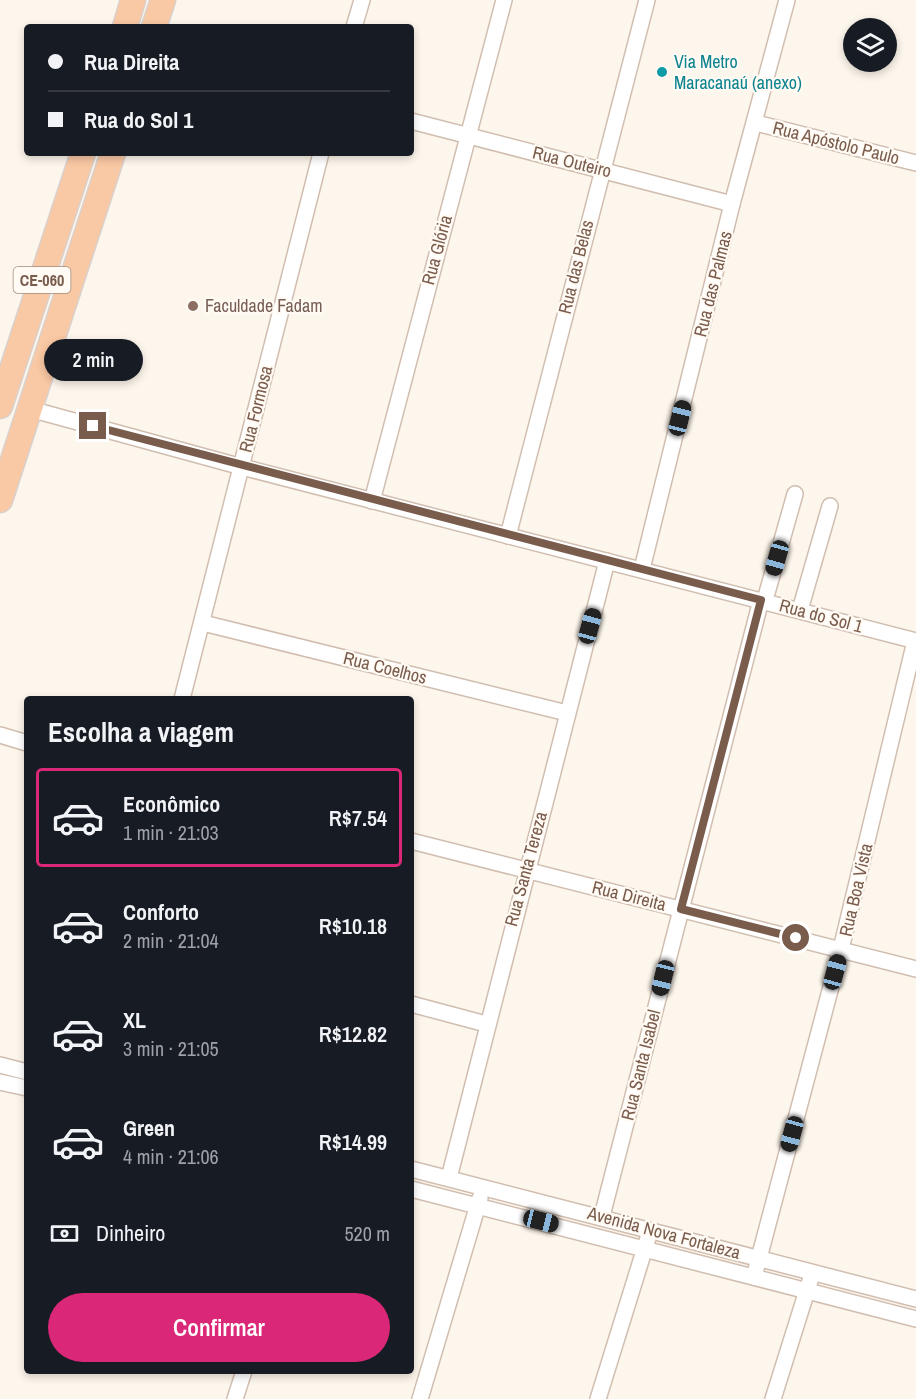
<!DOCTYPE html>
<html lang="pt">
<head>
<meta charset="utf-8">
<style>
  :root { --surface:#171b24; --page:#242831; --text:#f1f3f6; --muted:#9ea1a6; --line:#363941; --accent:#db2777 }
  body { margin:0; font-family:"Archivo Narrow",sans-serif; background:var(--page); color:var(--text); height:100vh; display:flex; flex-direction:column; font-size:22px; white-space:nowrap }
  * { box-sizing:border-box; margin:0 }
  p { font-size:20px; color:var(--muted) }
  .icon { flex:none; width:33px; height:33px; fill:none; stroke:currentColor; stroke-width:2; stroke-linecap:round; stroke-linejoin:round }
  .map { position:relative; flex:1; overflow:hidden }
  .details { position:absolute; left:24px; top:696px; width:390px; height:678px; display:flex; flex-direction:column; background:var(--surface); border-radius:6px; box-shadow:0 3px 9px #0003 }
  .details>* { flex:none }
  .banner { position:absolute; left:24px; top:24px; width:390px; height:132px; border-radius:6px; box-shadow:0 3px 9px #0003; display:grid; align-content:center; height:132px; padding:0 24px; background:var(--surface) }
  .fabs { position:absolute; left:843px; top:18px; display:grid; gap:12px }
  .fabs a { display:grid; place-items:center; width:54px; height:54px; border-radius:50%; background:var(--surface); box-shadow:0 3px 9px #0003; font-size:30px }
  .end { position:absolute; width:27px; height:27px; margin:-14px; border:8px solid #7a5c4d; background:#fff; box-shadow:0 0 0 3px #fff }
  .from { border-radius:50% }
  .bubble { position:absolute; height:42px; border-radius:21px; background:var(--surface); box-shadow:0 3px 9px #0003; font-size:20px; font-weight:600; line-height:42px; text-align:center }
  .car { position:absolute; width:18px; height:36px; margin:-18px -9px; border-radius:8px; box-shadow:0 0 4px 2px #0007; background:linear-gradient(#222 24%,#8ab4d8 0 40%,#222 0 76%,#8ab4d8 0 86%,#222 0) }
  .banner b { display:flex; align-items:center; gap:21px; height:57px; font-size:22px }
  .banner b+b { border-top:2px solid var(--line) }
  .banner i { width:15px; height:15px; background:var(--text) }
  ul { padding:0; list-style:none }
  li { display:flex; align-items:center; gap:18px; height:99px; margin:0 12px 9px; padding:0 12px; border:3px solid transparent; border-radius:6px }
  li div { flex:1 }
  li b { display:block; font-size:22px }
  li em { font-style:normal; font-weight:600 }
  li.on { border-color:var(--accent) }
  li>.icon { width:54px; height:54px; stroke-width:1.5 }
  h2 { padding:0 24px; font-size:27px; line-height:72px }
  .pay { display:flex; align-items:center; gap:15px; height:66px; padding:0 24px; font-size:22px }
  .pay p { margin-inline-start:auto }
  .primary-button { display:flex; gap:12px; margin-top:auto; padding:12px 24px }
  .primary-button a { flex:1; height:69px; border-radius:36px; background:var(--accent); color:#fff; font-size:24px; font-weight:600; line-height:69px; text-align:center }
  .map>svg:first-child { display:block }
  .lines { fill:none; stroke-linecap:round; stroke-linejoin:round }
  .minor-casing { stroke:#d1beb0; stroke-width:18 }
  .trunk-casing { stroke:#dad1cd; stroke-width:27 }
  .minor { stroke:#fff; stroke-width:15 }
  .trunk { stroke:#f9c8a4; stroke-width:24 }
  .route { stroke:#7a5c4d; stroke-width:8 }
  .culture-dot { fill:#0f9aa8; stroke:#fffaf3; stroke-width:2 }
  .education-dot { fill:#8d6e63; stroke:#fffaf3; stroke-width:2 }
  .labels { text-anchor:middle; stroke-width:4.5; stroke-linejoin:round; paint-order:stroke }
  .shield { fill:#fffaf3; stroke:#a28b7f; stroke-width:1.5 }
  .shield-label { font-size:16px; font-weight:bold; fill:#7a5c4d }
  .culture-label { font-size:18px; fill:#0d838f; stroke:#fffaf3; text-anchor:start }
  .street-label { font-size:18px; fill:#7a5c4d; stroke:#fffaf3 }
  .education-label { font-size:18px; fill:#785e54; stroke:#fffaf3; text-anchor:start }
</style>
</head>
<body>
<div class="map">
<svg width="916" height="1399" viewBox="0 0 916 1399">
  <rect width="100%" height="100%" fill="#fdf6ec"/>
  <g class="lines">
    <defs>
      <g id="minor">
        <path d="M354 27 362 0"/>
        <path d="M411 121 732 204"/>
        <path d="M756 123 916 163"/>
        <path d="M30 409 242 467 916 641"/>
        <path d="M372 501 504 0"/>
        <path d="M508 536 647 0"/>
        <path d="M642 569 732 204 787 0"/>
        <path d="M765 600 795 494"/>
        <path d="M800 610 830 506"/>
        <path d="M203 623 567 713"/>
        <path d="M182 699 321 153"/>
        <path d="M0 735 27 743"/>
        <path d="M411 841 916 969"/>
        <path d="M411 1004 486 1024"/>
        <path d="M0 1065 27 1072"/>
        <path d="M0 1082 27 1088"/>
        <path d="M411 1169 916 1299"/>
        <path d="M449 1178 607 561"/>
        <path d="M411 1189 916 1319"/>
        <path d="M602 1216 761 600"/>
        <path d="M754 1277 841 949 915 641"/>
        <path d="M235 1399 244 1371"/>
        <path d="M420 1399 480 1198"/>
        <path d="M598 1399 648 1238"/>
        <path d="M773 1399 810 1281"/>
      </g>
      <g id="trunk">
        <path d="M125 27 133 0"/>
        <path d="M154 27 163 0"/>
        <path d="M0 406 83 153"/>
        <path d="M0 500 113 153"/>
      </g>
    </defs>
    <!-- minor casing -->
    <use href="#minor" class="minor-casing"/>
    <!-- trunk casing -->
    <use href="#trunk" class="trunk-casing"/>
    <!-- minor -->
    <use href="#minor" class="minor"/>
    <!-- trunk -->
    <use href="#trunk" class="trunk"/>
  </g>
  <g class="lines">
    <!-- route -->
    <path class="route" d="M93 426 761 600 681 909 796 938"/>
  </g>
  <!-- markers -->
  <circle class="culture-dot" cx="662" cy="72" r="6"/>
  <circle class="education-dot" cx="193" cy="306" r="6"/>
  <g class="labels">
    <!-- shield labels -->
    <rect class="shield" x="13.5" y="267" width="57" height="26" rx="4.5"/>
    <g class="shield-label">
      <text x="42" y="286">CE-060</text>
    </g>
    <!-- culture labels -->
    <g class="culture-label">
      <text x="674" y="68">Via Metro<tspan x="674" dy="21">Maracanaú (anexo)</tspan></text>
    </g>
    <!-- street labels -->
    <g class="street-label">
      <text transform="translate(836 143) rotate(14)" y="6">Rua Apóstolo Paulo</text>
      <text transform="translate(572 162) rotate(14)" y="6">Rua Outeiro</text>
      <text transform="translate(437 250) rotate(-75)" y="6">Rua Glória</text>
      <text transform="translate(576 267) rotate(-76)" y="6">Rua das Belas</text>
      <text transform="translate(713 284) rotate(-76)" y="6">Rua das Palmas</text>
      <text transform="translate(256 409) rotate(-76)" y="6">Rua Formosa</text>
      <text transform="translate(821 616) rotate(15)" y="6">Rua do Sol 1</text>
      <text transform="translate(385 668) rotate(14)" y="6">Rua Coelhos</text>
      <text transform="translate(526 869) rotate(-75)" y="6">Rua Santa Tereza</text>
      <text transform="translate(856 890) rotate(-77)" y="6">Rua Boa Vista</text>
      <text transform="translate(629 896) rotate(14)" y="6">Rua Direita</text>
      <text transform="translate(641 1065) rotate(-76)" y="6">Rua Santa Isabel</text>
      <text transform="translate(664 1233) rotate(15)" y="6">Avenida Nova Fortaleza</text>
    </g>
    <!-- education labels -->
    <g class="education-label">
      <text x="205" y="312">Faculdade Fadam</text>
    </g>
  </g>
</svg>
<div class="fabs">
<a><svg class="icon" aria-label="layers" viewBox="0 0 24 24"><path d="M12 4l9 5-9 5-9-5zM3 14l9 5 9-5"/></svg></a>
</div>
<i class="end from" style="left:796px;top:938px"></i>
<i class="end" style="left:93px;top:426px"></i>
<div class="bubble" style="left:44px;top:339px;width:99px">2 min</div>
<i class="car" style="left:680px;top:418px;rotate:14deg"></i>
<i class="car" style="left:777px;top:558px;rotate:196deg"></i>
<i class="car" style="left:590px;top:626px;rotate:15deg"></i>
<i class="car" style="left:835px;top:972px;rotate:15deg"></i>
<i class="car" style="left:663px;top:978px;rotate:194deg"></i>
<i class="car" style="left:792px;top:1134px;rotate:195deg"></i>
<i class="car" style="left:541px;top:1221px;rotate:104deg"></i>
<div class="banner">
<b><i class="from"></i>Rua Direita</b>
<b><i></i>Rua do Sol 1</b>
</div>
<section class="details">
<h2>Escolha a viagem</h2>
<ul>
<li class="on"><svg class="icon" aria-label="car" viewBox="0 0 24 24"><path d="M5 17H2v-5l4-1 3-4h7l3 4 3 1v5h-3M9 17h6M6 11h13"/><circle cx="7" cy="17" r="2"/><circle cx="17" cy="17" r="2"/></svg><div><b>Econômico</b><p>1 min · 21:03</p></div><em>R$7.54</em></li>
<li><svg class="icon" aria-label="car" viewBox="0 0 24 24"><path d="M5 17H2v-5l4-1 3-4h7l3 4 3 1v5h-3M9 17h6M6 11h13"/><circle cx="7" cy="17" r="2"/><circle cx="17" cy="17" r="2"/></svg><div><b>Conforto</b><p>2 min · 21:04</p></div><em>R$10.18</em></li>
<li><svg class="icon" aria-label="car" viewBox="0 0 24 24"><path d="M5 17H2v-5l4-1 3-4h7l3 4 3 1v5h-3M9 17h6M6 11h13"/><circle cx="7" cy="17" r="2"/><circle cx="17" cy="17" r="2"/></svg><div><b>XL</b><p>3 min · 21:05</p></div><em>R$12.82</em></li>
<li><svg class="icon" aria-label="car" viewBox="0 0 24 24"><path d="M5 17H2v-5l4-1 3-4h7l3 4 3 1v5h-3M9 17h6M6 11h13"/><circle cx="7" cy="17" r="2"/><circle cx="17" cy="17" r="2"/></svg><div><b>Green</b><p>4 min · 21:06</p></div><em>R$14.99</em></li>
</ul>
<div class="pay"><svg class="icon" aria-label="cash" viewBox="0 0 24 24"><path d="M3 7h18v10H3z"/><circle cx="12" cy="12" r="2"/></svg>Dinheiro<p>520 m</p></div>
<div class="primary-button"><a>Confirmar</a></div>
</section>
</div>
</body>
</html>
